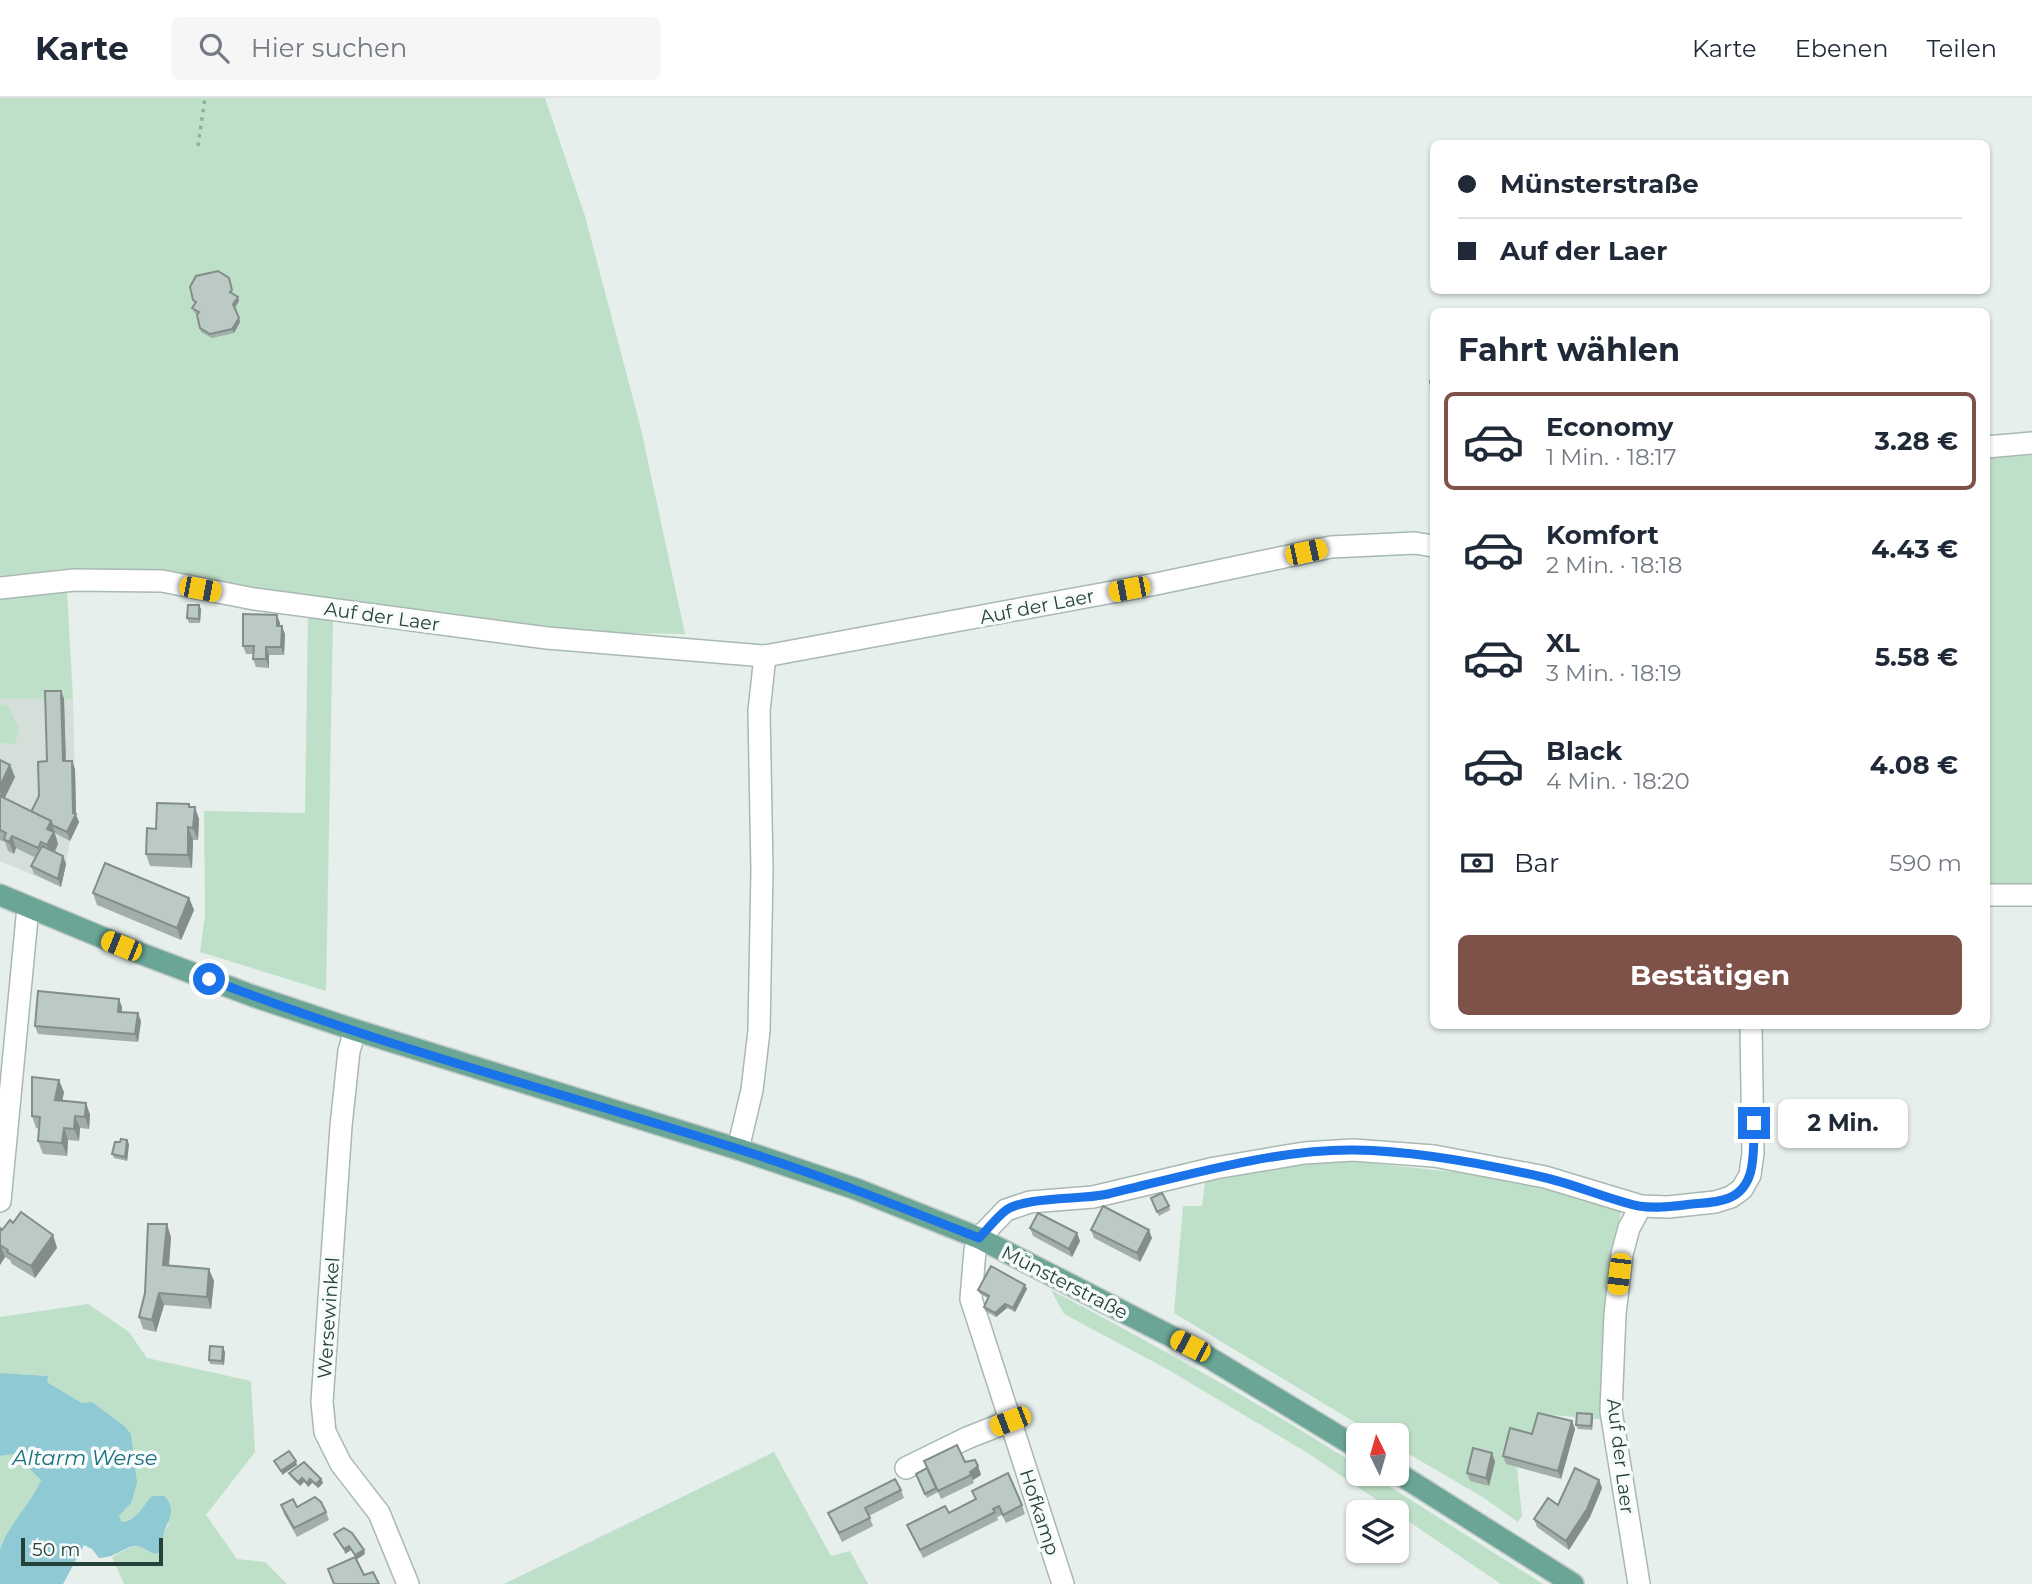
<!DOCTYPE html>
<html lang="de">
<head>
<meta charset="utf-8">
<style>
  :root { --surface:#fff; --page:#f6f6f7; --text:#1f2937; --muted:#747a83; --line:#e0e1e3; --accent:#7f5249 }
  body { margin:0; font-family:Montserrat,sans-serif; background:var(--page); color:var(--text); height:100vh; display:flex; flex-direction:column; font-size:26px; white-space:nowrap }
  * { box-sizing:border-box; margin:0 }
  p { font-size:23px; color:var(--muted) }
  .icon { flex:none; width:38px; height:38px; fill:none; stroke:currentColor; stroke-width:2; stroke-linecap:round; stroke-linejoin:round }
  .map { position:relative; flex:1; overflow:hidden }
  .drawer { position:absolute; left:1430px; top:210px; width:560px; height:721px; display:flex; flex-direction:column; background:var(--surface); border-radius:10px; box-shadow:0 2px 5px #0004 }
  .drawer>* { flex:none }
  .guide { position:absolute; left:1430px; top:42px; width:560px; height:154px; border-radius:10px; box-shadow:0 2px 5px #0004; display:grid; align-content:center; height:154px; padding:0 28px; background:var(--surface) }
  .needle { width:46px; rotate:355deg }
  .tools { position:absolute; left:1346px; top:1325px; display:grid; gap:14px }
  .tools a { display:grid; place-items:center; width:63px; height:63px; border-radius:10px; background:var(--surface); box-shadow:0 2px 5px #0004; font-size:35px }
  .scale { position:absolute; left:21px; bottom:18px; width:142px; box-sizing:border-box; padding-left:7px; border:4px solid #24423a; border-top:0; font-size:19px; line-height:24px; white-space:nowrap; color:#24423a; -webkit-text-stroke:5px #f7fbf9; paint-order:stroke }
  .end { position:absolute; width:32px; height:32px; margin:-16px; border:9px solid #1a73e8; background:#fff; box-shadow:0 0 0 4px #fff }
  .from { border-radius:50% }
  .bubble { position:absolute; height:49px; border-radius:10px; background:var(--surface); box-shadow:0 2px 5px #0004; font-size:23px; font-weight:700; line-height:49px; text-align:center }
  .car { position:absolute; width:21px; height:42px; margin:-21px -10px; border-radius:9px; box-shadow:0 0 5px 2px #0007; background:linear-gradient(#f5c518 24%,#345 0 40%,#f5c518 0 76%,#345 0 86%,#f5c518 0) }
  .guide b { display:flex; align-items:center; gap:24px; height:66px; font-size:26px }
  .guide b+b { border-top:2px solid var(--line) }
  .guide i { width:18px; height:18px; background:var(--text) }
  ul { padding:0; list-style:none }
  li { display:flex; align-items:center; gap:21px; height:98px; margin:0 14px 10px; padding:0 14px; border:4px solid transparent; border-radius:10px }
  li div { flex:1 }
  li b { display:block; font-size:26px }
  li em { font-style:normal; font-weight:700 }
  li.current { border-color:var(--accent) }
  li>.icon { width:63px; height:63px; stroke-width:1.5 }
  h2 { padding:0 28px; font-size:32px; line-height:84px }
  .pay { display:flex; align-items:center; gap:18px; height:77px; padding:0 28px; font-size:26px }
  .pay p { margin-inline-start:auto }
  .button { display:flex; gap:14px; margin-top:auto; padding:14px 28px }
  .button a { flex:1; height:80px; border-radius:10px; background:var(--accent); color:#fff; font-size:28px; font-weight:700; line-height:80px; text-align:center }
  header { display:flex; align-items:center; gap:42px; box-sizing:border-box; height:98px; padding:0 35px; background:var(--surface); border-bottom:2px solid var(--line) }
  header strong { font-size:33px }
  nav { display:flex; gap:38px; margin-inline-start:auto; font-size:24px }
  .search { width:490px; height:63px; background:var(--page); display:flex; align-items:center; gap:18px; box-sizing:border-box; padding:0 24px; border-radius:10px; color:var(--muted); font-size:26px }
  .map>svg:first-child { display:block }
  .built { fill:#d4dfda }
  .green { fill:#bfe0c8 }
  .water { fill:#8ec9d4 }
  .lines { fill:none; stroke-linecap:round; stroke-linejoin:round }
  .minor-casing { stroke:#a8b8b2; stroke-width:24 }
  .major-casing { stroke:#c2cac8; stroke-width:24 }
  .path { stroke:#86b3a5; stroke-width:3.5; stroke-dasharray:3.5 5; stroke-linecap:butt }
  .minor { stroke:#fff; stroke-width:21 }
  .major { stroke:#6aa596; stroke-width:21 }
  .wall { fill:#a1aea9 }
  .shaded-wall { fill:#838d89 }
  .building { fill:#bbcac4; stroke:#838d89; stroke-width:2 }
  .route { stroke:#1a73e8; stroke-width:9 }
  .labels { text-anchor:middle; stroke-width:7; stroke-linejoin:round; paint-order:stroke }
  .street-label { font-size:19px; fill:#24423a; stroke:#f7fbf9 }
  .water-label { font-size:21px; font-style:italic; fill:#1c6f80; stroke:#f7fbf9 }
</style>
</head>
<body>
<header>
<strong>Karte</strong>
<div class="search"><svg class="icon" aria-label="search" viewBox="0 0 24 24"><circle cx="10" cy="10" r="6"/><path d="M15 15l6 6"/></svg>Hier suchen</div>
<nav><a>Karte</a><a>Ebenen</a><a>Teilen</a></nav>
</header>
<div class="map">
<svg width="2032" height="1486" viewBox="0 0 2032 1486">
  <rect width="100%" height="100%" fill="#e6efeb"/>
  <!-- built -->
  <path class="built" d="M0 601H73L76 723 79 724 70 743 61 789 0 763Z"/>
  <!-- green -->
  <g class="green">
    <path d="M0 0H545L585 118 641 331 685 536 557 534 238 490 136 472 74 470 0 478Z"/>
    <path d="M2032 357V790H1986V360Z"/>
    <path d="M67 493 73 601H0V499Z"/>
    <path d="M308 515 333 520 326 893 200 854 205 817 204 713 305 715Z"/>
    <path d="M0 606 8 608 19 630 15 646 0 645Z"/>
    <path d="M1331 1061 1520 1081 1622 1109C1607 1179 1608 1251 1607 1322L1541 1316 1531 1338 1505 1364 1517 1370 1522 1418 1518 1424 1484 1400 1397 1349 1396 1337H1376L1174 1215 1183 1108H1202L1205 1084Z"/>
    <path d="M1051 1192C1155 1247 1258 1304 1358 1368V1376H1370L1543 1486H1501L1306 1354 1167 1271 1064 1216Z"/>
    <path d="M88 1206 129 1234 147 1260 251 1283 255 1354 206 1417 237 1461 265 1464 287 1486H124L112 1459C119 1456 133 1445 141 1449 148 1452 149 1455 157 1455L162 1451 164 1434 169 1426 145 1406C140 1415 133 1422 122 1424L119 1418 131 1405 82 1305 47 1284V1278L0 1275V1219Z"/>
    <path d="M774 1354 831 1458 850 1453 868 1486H504Z"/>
    <path d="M14 1355 41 1382C30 1407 11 1427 0 1453V1358Z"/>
  </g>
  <!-- water -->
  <path class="water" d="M0 1275 48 1278 47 1284 82 1305 92 1304 124 1328 131 1336 137 1385 131 1405 119 1418 122 1424C138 1422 142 1408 152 1398H164C177 1410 169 1421 164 1434 163 1439 163 1446 162 1451L157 1456C149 1455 142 1447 134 1448 121 1451 116 1459 99 1460L92 1451 84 1447 63 1486H0C0 1475 0 1462 0 1452 7 1428 31 1406 41 1382L14 1356 0 1358Z"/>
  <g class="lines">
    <defs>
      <g id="minor">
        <path d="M1986 349 2032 345"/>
        <path d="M0 490 74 482 162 483 254 501 547 540 765 558 1156 486 1331 449 1415 445 1433 448"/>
        <path d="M1986 797H2032"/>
        <path d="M355 932 349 953 341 1028 322 1304 325 1334 341 1366 379 1415 408 1486"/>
        <path d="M738 1051 752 992 759 933 762 772 759 613 765 558"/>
        <path d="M0 1103 28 809"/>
        <path d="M906 1370 967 1340 1010 1323"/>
        <path d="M1063 1486 971 1201 975 1152 979 1140 1006 1112 1030 1104 1093 1099 1215 1070 1304 1055 1353 1052 1434 1058 1545 1079 1641 1108 1668 1109 1715 1104 1731 1099 1742 1091 1750 1077 1753 1055 1751 928"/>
        <path d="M1639 1486 1611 1313 1615 1216 1622 1156 1629 1130 1641 1108"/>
      </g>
      <g id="major">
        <path d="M0 797 142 856 253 898 355 932 738 1051 856 1091 979 1140 1190 1248 1358 1350"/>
        <path d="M1396 1374 1573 1486"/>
      </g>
    </defs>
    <!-- minor casing -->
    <use href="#minor" class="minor-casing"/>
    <!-- major casing -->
    <use href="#major" class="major-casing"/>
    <!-- path -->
    <path class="path" d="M198 48 205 0"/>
    <!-- minor -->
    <use href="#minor" class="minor"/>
    <!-- major -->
    <use href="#major" class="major"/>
  </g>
  <!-- wall -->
  <g class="wall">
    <path d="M233 196 238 199 239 203 235 210 240 224 234 235 212 240 201 234 197 217 194 214 192 210 195 206 193 202Z"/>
    <path d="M201 511 200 525H189L187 520Z"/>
    <path d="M280 525V528L285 536 284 557H269V570L256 569 253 561V556H246L243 548Z"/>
    <path d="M61 593 64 601 66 663 75 671 76 717 79 724 70 743 55 735V736L58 746 55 754 63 758 66 766 61 789 34 776 31 768 36 760 16 750 14 756 8 753 5 744 0 742V662L10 667 15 679 4 700 31 714 39 698Z"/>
    <path d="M190 709 199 721 198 742H193L192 770 150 768 146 756 156 731Z"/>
    <path d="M93 795 189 800 194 812 181 842 97 807Z"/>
    <path d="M122 909V914L141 923 138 944 38 936 35 928Z"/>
    <path d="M64 994 62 1003 86 1005 90 1017 89 1031 80 1030 79 1043 68 1042 67 1058 43 1056 38 1043 39 1031 36 1030 32 1018Z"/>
    <path d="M129 1046 127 1063 114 1060 112 1056Z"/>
    <path d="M1152 1104 1169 1108 1170 1112 1159 1118Z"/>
    <path d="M13 1125 53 1137 57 1150 35 1180 12 1166 10 1162 5 1159 0 1167V1130L2 1132Z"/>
    <path d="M1030 1130 1077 1135 1080 1143 1072 1159 1033 1138Z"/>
    <path d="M1091 1132 1152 1140 1140 1164 1094 1140Z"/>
    <path d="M171 1139 169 1167 214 1183 211 1211 164 1207 156 1234 143 1231 139 1219Z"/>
    <path d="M1027 1191 1015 1214 1007 1210 996 1219 985 1213 984 1209 988 1200 980 1196 978 1192Z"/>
    <path d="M225 1254 224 1267 210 1266 209 1262Z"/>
    <path d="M1592 1316 1593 1320 1592 1332 1578 1331 1576 1327Z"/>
    <path d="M1572 1323 1575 1331 1561 1381 1506 1366 1503 1358 1532 1336Z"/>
    <path d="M1492 1355 1495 1364 1489 1388 1470 1383 1467 1375Z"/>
    <path d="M924 1363 977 1365 981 1377 973 1382 974 1385 941 1401 938 1394 927 1400 917 1380 927 1370Z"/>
    <path d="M289 1375 321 1381 323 1385 318 1390 312 1385 308 1389 304 1384 300 1388 291 1379Z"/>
    <path d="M1599 1382 1602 1390 1590 1419 1569 1452 1537 1429 1534 1421Z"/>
    <path d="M901 1392 904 1400 869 1418 873 1428 842 1444 828 1415Z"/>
    <path d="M972 1393 1022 1407 1025 1416 1006 1425 1002 1417 997 1419 998 1422 923 1460 907 1427 949 1415 976 1401Z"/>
    <path d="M281 1407 297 1409 326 1414 329 1422 297 1439 284 1416Z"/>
  </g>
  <!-- shaded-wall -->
  <g class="shaded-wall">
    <path d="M238 199 239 203 234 210 233 206Z"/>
    <path d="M239 220 240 224 234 235 232 231Z"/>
    <path d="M199 507 201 511 200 525 199 521Z"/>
    <path d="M277 517 280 525V536L277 528Z"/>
    <path d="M282 528 285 536 284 557 281 549Z"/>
    <path d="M266 549 269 557V570L266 561Z"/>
    <path d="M61 593 64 601 66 671 63 663Z"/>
    <path d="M72 663 75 671 76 717 79 724 70 743 67 734 73 715Z"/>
    <path d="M10 667 15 679 1 708 0 688Z"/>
    <path d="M195 709 199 721 198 742 193 730Z"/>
    <path d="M51 723 58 746 52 759 47 747V731Z"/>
    <path d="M188 729 193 742 192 770 188 757Z"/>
    <path d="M12 738 16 750 14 756 9 744Z"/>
    <path d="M63 758 66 766 61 789 58 781Z"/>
    <path d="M189 800 194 812 181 842 177 830Z"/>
    <path d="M119 901 122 909 121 922 118 914Z"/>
    <path d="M138 915 141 923 138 944 135 936Z"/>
    <path d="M59 982 64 994 60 1014 55 1002Z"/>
    <path d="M86 1005 90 1017 89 1031 85 1019Z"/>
    <path d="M75 1018 80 1030 79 1043 74 1031Z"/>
    <path d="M64 1030 68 1042 67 1058 62 1045Z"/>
    <path d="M127 1042 129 1046 127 1063 125 1059Z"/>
    <path d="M167 1126 171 1139 168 1179 163 1167Z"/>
    <path d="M1149 1132 1152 1140 1140 1164 1137 1155Z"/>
    <path d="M1077 1135 1080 1143 1072 1159 1069 1151Z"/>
    <path d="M53 1137 57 1150 35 1180 31 1168Z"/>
    <path d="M0 1146 5 1159 0 1167Z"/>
    <path d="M209 1171 214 1183 211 1211 207 1199Z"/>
    <path d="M1025 1187 1027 1191 1015 1214 1013 1210Z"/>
    <path d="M159 1195 164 1207 156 1234 152 1222Z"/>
    <path d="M1005 1206 1007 1210 996 1219 995 1215Z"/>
    <path d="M223 1249 225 1254 224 1267 222 1263Z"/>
    <path d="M1592 1316 1593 1320 1592 1332 1591 1328Z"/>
    <path d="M1572 1323 1575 1331 1561 1381 1558 1373Z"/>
    <path d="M1492 1355 1495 1364 1489 1388 1486 1380Z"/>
    <path d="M296 1363 297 1367 282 1377 281 1373Z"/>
    <path d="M978 1368 981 1377 973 1382 970 1374Z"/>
    <path d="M302 1380 304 1384 300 1388 298 1384Z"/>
    <path d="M310 1381 312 1385 308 1389 307 1385Z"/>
    <path d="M321 1381 323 1385 318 1390 316 1386Z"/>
    <path d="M1599 1382 1602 1390 1590 1419 1569 1452 1566 1443Z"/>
    <path d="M349 1448 351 1452 345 1456 344 1451Z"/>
    <path d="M364 1452 365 1456 356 1462 355 1457Z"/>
  </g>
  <!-- building -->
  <g class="building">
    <path d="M218 173 229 180 232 192 230 194 238 199 233 206 239 220 232 231 210 236 200 230 197 217 199 214 192 210 196 204 193 202 190 189 196 178Z"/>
    <path d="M1433 282V298L1430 283Z"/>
    <path d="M188 507H199V521L187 520Z"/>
    <path d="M243 516 277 517V528H282L281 549H266V561H253L254 548H243Z"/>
    <path d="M45 593H61L63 663H72L73 715 76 716 67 734 52 727 51 723 31 714 39 698 38 664 47 663Z"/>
    <path d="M0 662 10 667 0 688Z"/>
    <path d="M0 698 51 723 47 731 54 734 47 747 41 744 38 750 12 738 9 744 4 741 6 735 0 732Z"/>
    <path d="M157 705 189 706V709H195L193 730 188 729V757L146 756 147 730 156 731Z"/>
    <path d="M42 748 63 758 58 781 31 768Z"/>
    <path d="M105 765 189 800 177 830 93 795Z"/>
    <path d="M38 893 119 901 118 914 138 915 135 936 35 928Z"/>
    <path d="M32 979 59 982 55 1002 86 1005 85 1019 75 1018 74 1031 64 1030 62 1045 38 1043 40 1019 32 1018Z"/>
    <path d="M121 1041 127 1042 125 1059 112 1056 115 1044H120Z"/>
    <path d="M1162 1095 1169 1108 1157 1114 1151 1100Z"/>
    <path d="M1103 1108 1149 1132 1137 1155 1091 1132Z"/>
    <path d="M21 1114 53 1137 31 1168 7 1154 8 1152 0 1147V1130L2 1132 10 1122 13 1125Z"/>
    <path d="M1038 1115 1077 1135 1069 1151 1030 1130Z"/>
    <path d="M148 1126H167L163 1167 209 1171 207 1199 159 1195 152 1222 139 1219 145 1195Z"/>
    <path d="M991 1168 1025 1187 1013 1210 1005 1206 995 1215 984 1209 989 1198 978 1192Z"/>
    <path d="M210 1248 223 1249 222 1263 209 1262Z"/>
    <path d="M1538 1315 1572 1323 1558 1373 1503 1358 1510 1330 1532 1336Z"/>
    <path d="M1577 1315 1592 1316 1591 1328 1576 1327Z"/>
    <path d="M957 1347 965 1364 975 1362 978 1368 970 1374 971 1377 938 1393 924 1363Z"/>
    <path d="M1473 1350 1492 1355 1486 1380 1467 1375Z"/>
    <path d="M289 1353 296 1363 281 1373 274 1363Z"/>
    <path d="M304 1364 321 1381 316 1386 310 1381 307 1385 302 1380 298 1384 289 1375Z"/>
    <path d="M927 1370 936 1390 925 1396 916 1376Z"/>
    <path d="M1575 1370 1599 1382 1587 1411 1566 1443 1534 1421 1548 1400 1558 1407Z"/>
    <path d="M1008 1375 1022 1407 1003 1417 999 1408 993 1411 995 1414 920 1452 907 1427 945 1408 949 1415 976 1401 972 1393Z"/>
    <path d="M895 1381 901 1392 865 1410 870 1420 839 1435 828 1415Z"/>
    <path d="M315 1399 321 1404 326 1414 294 1430 281 1407 293 1401 297 1409Z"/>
    <path d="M344 1430 352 1435 364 1452 355 1457 349 1448 344 1451 334 1436Z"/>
    <path d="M355 1459 364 1477 373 1474 379 1486H334L328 1471Z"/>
  </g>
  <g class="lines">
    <!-- route -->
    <path class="route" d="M209 881C380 948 560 994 735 1050 818 1076 898 1108 979 1140 987 1132 995 1121 1005 1113 1024 1098 1082 1102 1108 1096 1184 1078 1276 1051 1354 1052 1417 1053 1481 1065 1542 1079 1575 1086 1606 1101 1639 1108 1656 1111 1675 1108 1692 1106 1704 1105 1717 1105 1729 1100 1758 1088 1753 1051 1754 1025"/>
  </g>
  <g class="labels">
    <!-- street labels -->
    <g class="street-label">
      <text transform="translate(1037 508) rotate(-11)" y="7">Auf der Laer</text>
      <text transform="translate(382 518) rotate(8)" y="7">Auf der Laer</text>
      <text transform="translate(1065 1184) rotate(27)" y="7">Münsterstraße</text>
      <text transform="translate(328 1220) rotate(-86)" y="7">Wersewinkel</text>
      <text transform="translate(1621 1358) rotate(83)" y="7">Auf der Laer</text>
      <text transform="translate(1040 1414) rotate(72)" y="7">Hofkamp</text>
    </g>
    <!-- water labels -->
    <g class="water-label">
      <text x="85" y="1367">Altarm Werse</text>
    </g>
  </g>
</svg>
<div class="tools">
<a><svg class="needle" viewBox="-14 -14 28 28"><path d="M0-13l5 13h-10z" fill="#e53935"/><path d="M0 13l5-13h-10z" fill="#747a83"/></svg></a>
<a><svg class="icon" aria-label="layers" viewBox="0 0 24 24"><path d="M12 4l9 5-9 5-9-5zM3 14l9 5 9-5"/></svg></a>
</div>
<div class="scale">50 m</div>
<i class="end from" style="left:209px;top:881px"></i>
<i class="end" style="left:1754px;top:1025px"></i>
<div class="bubble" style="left:1778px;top:1001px;width:130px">2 Min.</div>
<i class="car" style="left:1306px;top:454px;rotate:78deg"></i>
<i class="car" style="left:200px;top:491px;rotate:101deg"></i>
<i class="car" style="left:1129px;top:491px;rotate:259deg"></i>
<i class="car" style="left:121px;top:848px;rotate:292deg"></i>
<i class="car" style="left:1619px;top:1176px;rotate:187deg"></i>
<i class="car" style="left:1190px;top:1248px;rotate:297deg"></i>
<i class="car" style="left:1010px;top:1323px;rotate:249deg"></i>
<div class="guide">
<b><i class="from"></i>Münsterstraße</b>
<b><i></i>Auf der Laer</b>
</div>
<section class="drawer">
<h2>Fahrt wählen</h2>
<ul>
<li class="current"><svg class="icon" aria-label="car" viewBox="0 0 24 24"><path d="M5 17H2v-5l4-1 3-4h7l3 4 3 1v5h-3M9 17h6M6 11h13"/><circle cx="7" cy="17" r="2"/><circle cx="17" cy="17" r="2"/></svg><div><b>Economy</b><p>1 Min. · 18:17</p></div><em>3.28 €</em></li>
<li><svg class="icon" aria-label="car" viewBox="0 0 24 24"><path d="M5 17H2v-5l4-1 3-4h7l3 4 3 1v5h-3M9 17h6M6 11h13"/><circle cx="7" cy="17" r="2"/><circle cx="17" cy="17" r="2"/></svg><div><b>Komfort</b><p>2 Min. · 18:18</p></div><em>4.43 €</em></li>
<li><svg class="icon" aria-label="car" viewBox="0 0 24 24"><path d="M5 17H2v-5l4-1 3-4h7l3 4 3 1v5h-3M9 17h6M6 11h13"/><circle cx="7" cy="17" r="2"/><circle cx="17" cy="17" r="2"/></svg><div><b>XL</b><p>3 Min. · 18:19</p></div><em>5.58 €</em></li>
<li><svg class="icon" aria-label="car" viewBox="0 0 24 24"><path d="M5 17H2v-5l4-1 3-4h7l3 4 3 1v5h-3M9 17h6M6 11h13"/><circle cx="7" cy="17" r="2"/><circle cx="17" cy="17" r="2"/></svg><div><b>Black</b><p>4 Min. · 18:20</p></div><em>4.08 €</em></li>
</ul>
<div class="pay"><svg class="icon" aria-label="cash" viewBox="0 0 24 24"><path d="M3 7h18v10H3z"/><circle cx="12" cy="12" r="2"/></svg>Bar<p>590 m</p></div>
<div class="button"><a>Bestätigen</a></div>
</section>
</div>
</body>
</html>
